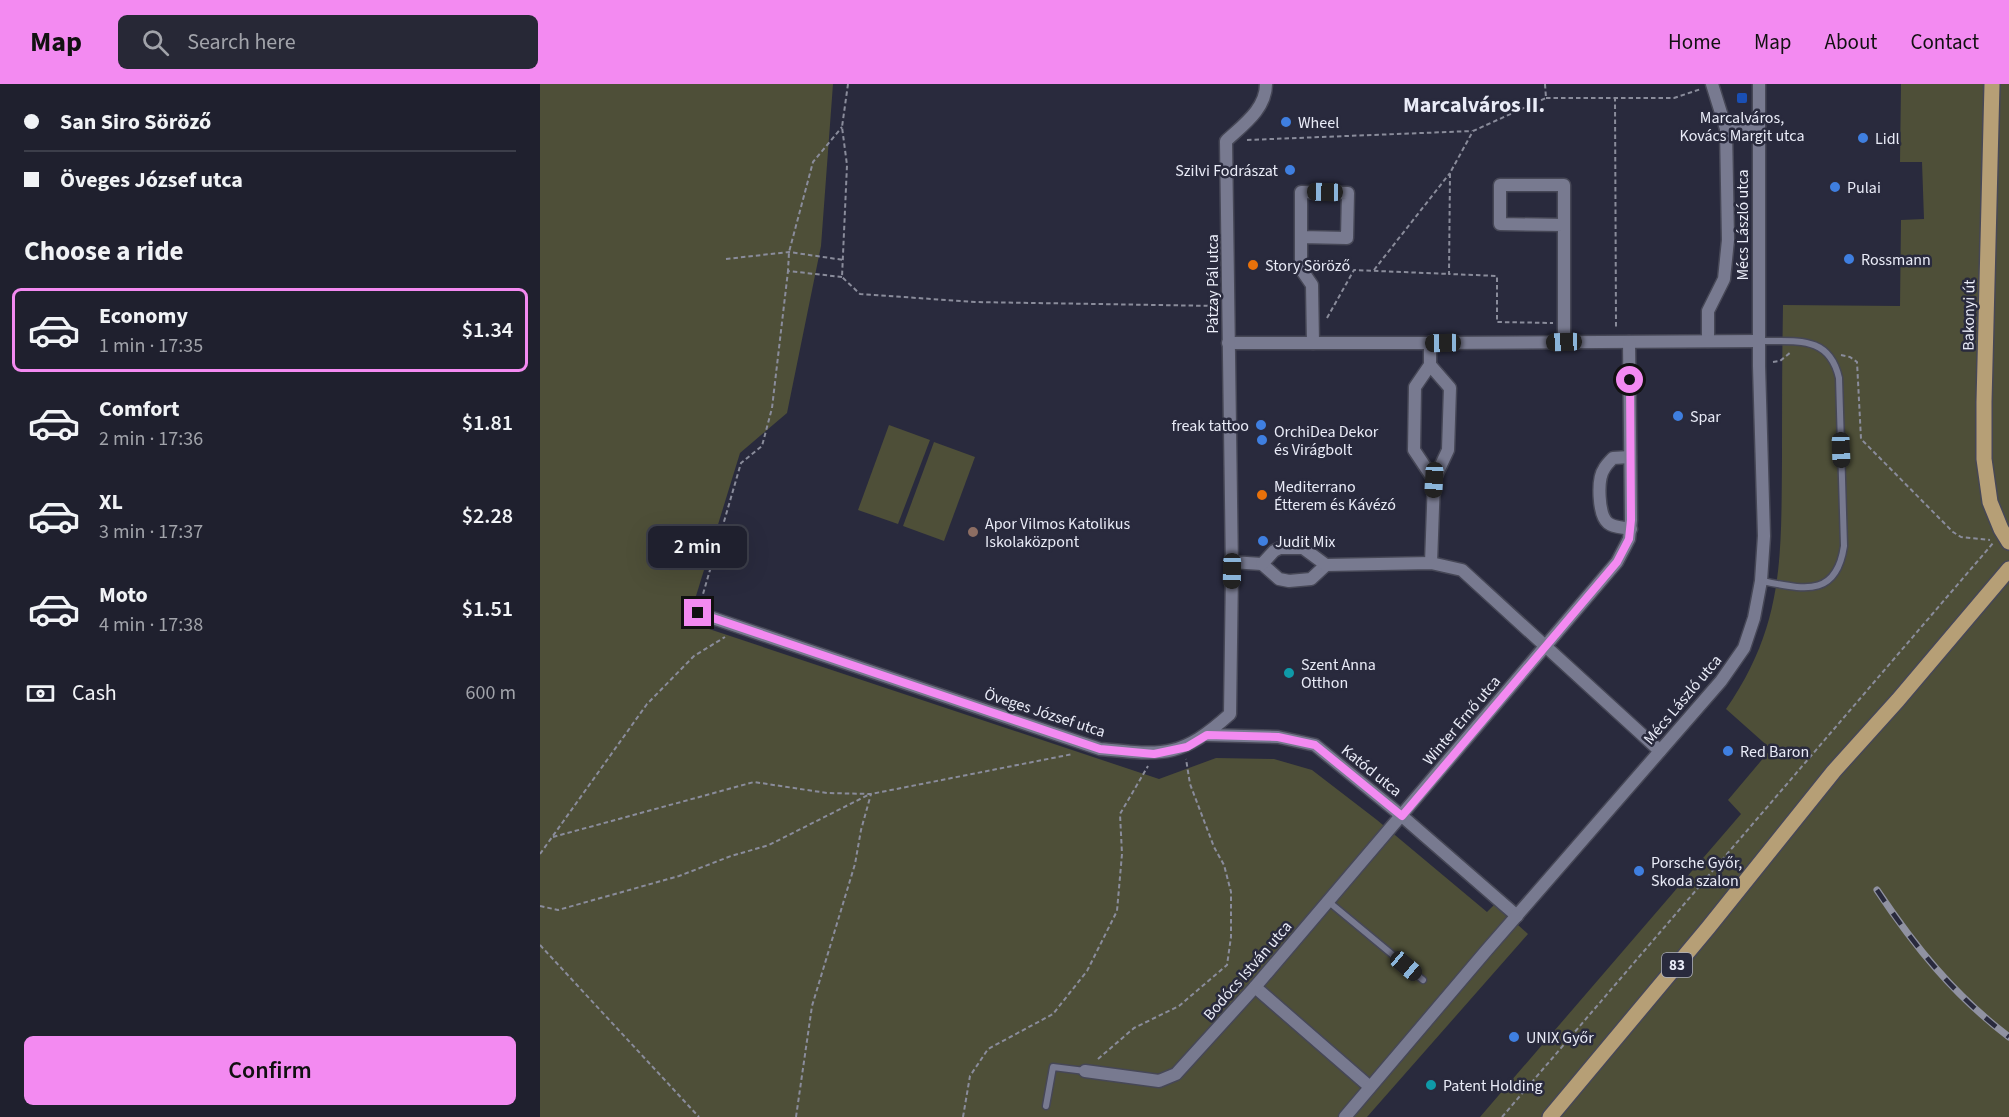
<!DOCTYPE html>
<html lang="en">
<head>
<meta charset="utf-8">
<style>
  :root { --surface:#1f202e; --page:#272836; --text:#f1f3f6; --muted:#a1a3aa; --line:#3c3e4a; --accent:#f38af1 }
  body { margin:0; font-family:"Source Sans 3",sans-serif; background:var(--page); color:var(--text); height:100vh; display:flex; flex-direction:column; font-size:22px; white-space:nowrap }
  * { box-sizing:border-box; margin:0 }
  p { font-size:20px; color:var(--muted) }
  .icon { flex:none; width:33px; height:33px; fill:none; stroke:currentColor; stroke-width:2; stroke-linecap:round; stroke-linejoin:round }
  .map { position:relative; flex:1; overflow:hidden }
  .details { display:flex; flex-direction:column; background:var(--surface); width:540px }
  .details>* { flex:none }
  .hud { display:grid; align-content:center; height:132px; padding:0 24px; background:var(--surface) }
  .end { position:absolute; width:27px; height:27px; margin:-14px; border:8px solid #f38af1; background:#111; box-shadow:0 0 0 3px #111 }
  .from { border-radius:50% }
  .bubble { position:absolute; height:42px; border-radius:9px; background:var(--surface); box-shadow:0 6px 24px #0002,0 0 0 2px var(--line); font-size:20px; font-weight:600; line-height:42px; text-align:center }
  .car { position:absolute; width:18px; height:36px; margin:-18px -9px; border-radius:8px; box-shadow:0 0 4px 2px #0007; background:linear-gradient(#222 24%,#8ab4d8 0 40%,#222 0 76%,#8ab4d8 0 86%,#222 0) }
  .hud b { display:flex; align-items:center; gap:21px; height:57px; font-size:22px }
  .hud b+b { border-top:2px solid var(--line) }
  .hud i { width:15px; height:15px; background:var(--text) }
  ul { padding:0; list-style:none }
  li { display:flex; align-items:center; gap:18px; height:84px; margin:0 12px 9px; padding:0 12px; border:3px solid transparent; border-radius:9px }
  li div { flex:1 }
  li b { display:block; font-size:22px }
  li em { font-style:normal; font-weight:600 }
  li.on { border-color:var(--accent) }
  li>.icon { width:54px; height:54px; stroke-width:1.5 }
  h2 { padding:0 24px; font-size:27px; line-height:72px }
  .pay { display:flex; align-items:center; gap:15px; height:66px; padding:0 24px; font-size:22px }
  .pay p { margin-inline-start:auto }
  .primary-button { display:flex; gap:12px; margin-top:auto; padding:12px 24px }
  .primary-button a { flex:1; height:69px; border-radius:9px; background:var(--accent); color:#111; font-size:24px; font-weight:600; line-height:69px; text-align:center }
  header { display:flex; align-items:center; gap:36px; box-sizing:border-box; height:84px; padding:0 30px; background:var(--accent); color:#111 }
  header strong { font-size:28px }
  nav { display:flex; gap:33px; margin-inline-start:auto; font-size:21px }
  .search { width:420px; height:54px; background:var(--page); display:flex; align-items:center; gap:15px; box-sizing:border-box; padding:0 21px; border-radius:9px; color:var(--muted); font-size:22px }
  main { display:flex; flex:1; min-height:0 }
  .map>svg:first-child { display:block }
  .green { fill:#4e4f38 }
  .lines { fill:none; stroke-linecap:round; stroke-linejoin:round }
  .service-casing { stroke:#464756; stroke-width:9 }
  .minor-casing { stroke:#464756; stroke-width:15 }
  .primary-casing { stroke:#464756; stroke-width:18 }
  .path { stroke:#8a8c9b; stroke-width:2; stroke-dasharray:4.5 3; stroke-linecap:butt }
  .service { stroke:#787a90; stroke-width:6 }
  .minor { stroke:#787a90; stroke-width:12 }
  .primary { stroke:#b69f76; stroke-width:15 }
  .rail-casing { stroke:#9092a1; stroke-width:7 }
  .rail { stroke:#292a3d; stroke-width:4.5; stroke-dasharray:14; stroke-linecap:butt }
  .route { stroke:#f38af1; stroke-width:8 }
  .transit-dot { fill:#1a4fb4; stroke:#292a3d; stroke-width:2 }
  .shop-dot { fill:#3f7fe0; stroke:#292a3d; stroke-width:2 }
  .food-dot { fill:#e8710a; stroke:#292a3d; stroke-width:2 }
  .education-dot { fill:#8d6e63; stroke:#292a3d; stroke-width:2 }
  .culture-dot { fill:#0f9aa8; stroke:#292a3d; stroke-width:2 }
  .labels { text-anchor:middle; stroke-width:5; stroke-linejoin:round; paint-order:stroke }
  .shield { fill:#292a3d; stroke:#afb1bf; stroke-width:1.5 }
  .shield-label { font-size:15px; font-weight:bold; fill:#e9ebf7 }
  .poi-label { font-size:16px; fill:#e9ebf7; stroke:#292a3d; text-anchor:start }
  .street-label { font-size:16px; fill:#e9ebf7; stroke:#292a3d }
  .district-label { font-size:22px; font-weight:bold; fill:#e9ebf7; stroke:#292a3d }
</style>
</head>
<body>
<header>
<strong>Map</strong>
<div class="search"><svg class="icon" aria-label="search" viewBox="0 0 24 24"><circle cx="10" cy="10" r="6"/><path d="M15 15l6 6"/></svg>Search here</div>
<nav><a>Home</a><a>Map</a><a>About</a><a>Contact</a></nav>
</header>
<main>
<section class="details">
<div class="hud">
<b><i class="from"></i>San Siro Söröző</b>
<b><i></i>Öveges József utca</b>
</div>
<h2>Choose a ride</h2>
<ul>
<li class="on"><svg class="icon" aria-label="car" viewBox="0 0 24 24"><path d="M5 17H2v-5l4-1 3-4h7l3 4 3 1v5h-3M9 17h6M6 11h13"/><circle cx="7" cy="17" r="2"/><circle cx="17" cy="17" r="2"/></svg><div><b>Economy</b><p>1 min · 17:35</p></div><em>$1.34</em></li>
<li><svg class="icon" aria-label="car" viewBox="0 0 24 24"><path d="M5 17H2v-5l4-1 3-4h7l3 4 3 1v5h-3M9 17h6M6 11h13"/><circle cx="7" cy="17" r="2"/><circle cx="17" cy="17" r="2"/></svg><div><b>Comfort</b><p>2 min · 17:36</p></div><em>$1.81</em></li>
<li><svg class="icon" aria-label="car" viewBox="0 0 24 24"><path d="M5 17H2v-5l4-1 3-4h7l3 4 3 1v5h-3M9 17h6M6 11h13"/><circle cx="7" cy="17" r="2"/><circle cx="17" cy="17" r="2"/></svg><div><b>XL</b><p>3 min · 17:37</p></div><em>$2.28</em></li>
<li><svg class="icon" aria-label="car" viewBox="0 0 24 24"><path d="M5 17H2v-5l4-1 3-4h7l3 4 3 1v5h-3M9 17h6M6 11h13"/><circle cx="7" cy="17" r="2"/><circle cx="17" cy="17" r="2"/></svg><div><b>Moto</b><p>4 min · 17:38</p></div><em>$1.51</em></li>
</ul>
<div class="pay"><svg class="icon" aria-label="cash" viewBox="0 0 24 24"><path d="M3 7h18v10H3z"/><circle cx="12" cy="12" r="2"/></svg>Cash<p>600 m</p></div>
<div class="primary-button"><a>Confirm</a></div>
</section>
<div class="map">
<svg width="1469" height="1033" viewBox="0 0 1469 1033">
  <rect width="100%" height="100%" fill="#292a3d"/>
  <!-- green -->
  <g class="green">
    <path d="M0 0H293L281 162 247 329 200 369 148 538 619 695 676 674 734 675 772 686 837 736 947 828 955 820 988 850 827 1033H0Z"/>
    <path d="M1361 0H1469V1033H940L1201 730 1188 716 1231 665 1186 625C1244 541 1241 474 1242 377 1242 325 1242 273 1243 221L1360 222 1361 136 1384 135 1382 78H1360Z"/>
    <path d="M349 341 390 356 358 440 318 426Z"/>
    <path d="M394 358 435 373 404 457 363 442Z"/>
  </g>
  <g class="lines">
    <defs>
      <g id="service">
        <path d="M1219 257C1255 258 1289 250 1299 294L1304 462C1296 516 1261 504 1221 497"/>
        <path d="M789 818 883 896"/>
        <path d="M506 1022 513 983 545 987"/>
      </g>
      <g id="minor">
        <path d="M1186 45 1219 41"/>
        <path d="M1024 141 960 140V101H1024V258"/>
        <path d="M761 153 807 154 808 109 761 108V185L772 201 773 259"/>
        <path d="M1168 257V227L1184 195 1188 156 1186 45 1172 0"/>
        <path d="M688 259H890L1218 257"/>
        <path d="M890 259V281L875 303 874 366 894 396"/>
        <path d="M890 281 910 304 908 366 894 396 891 479"/>
        <path d="M1090 373 1073 374C1070 377 1066 381 1064 385 1057 395 1058 431 1068 439 1074 444 1083 443 1091 445"/>
        <path d="M691 478 722 480 739 495 749 497 771 495 786 481"/>
        <path d="M722 480 734 467 740 464H763L786 481 891 479 922 486 1120 667"/>
        <path d="M158 529 560 665C623 671 640 675 690 630L692 487 686 57C703 41 726 25 726 0"/>
        <path d="M667 651 738 653 775 661 862 732 977 832"/>
        <path d="M715 903 830 1003"/>
        <path d="M545 987 619 997 636 990 715 903 1077 478 1089 455 1091 436 1089 258"/>
        <path d="M805 1033 946 867 1181 597 1204 564 1214 534 1221 497 1224 452 1219 282V0"/>
      </g>
      <g id="primary">
        <path d="M1452 0 1444 318V375L1450 418 1461 445 1469 458"/>
        <path d="M1010 1033 1168 844 1294 687 1358 616 1469 485"/>
      </g>
    </defs>
    <!-- service casing -->
    <use href="#service" class="service-casing"/>
    <!-- minor casing -->
    <use href="#minor" class="minor-casing"/>
    <!-- primary casing -->
    <use href="#primary" class="primary-casing"/>
    <!-- path -->
    <g class="path">
      <path d="M308 0 302 43 307 81 302 193 320 210 435 218 677 222"/>
      <path d="M1005 0 1006 14 933 47 910 89 909 190 957 192V238L1013 239"/>
      <path d="M1075 13 1076 244"/>
      <path d="M1006 14H1134L1161 5"/>
      <path d="M707 56 932 47"/>
      <path d="M186 175 249 168 304 176"/>
      <path d="M834 186 910 89"/>
      <path d="M302 193 248 187 249 168 273 78 302 43"/>
      <path d="M787 234 814 186 909 190"/>
      <path d="M1301 271 1310 273 1317 278 1321 355 1413 448 1421 453 1450 456"/>
      <path d="M1233 278 1240 277 1251 268"/>
      <path d="M161 517 201 379 222 362 232 324 248 187"/>
      <path d="M13 753 214 698 287 709 331 710 533 670"/>
      <path d="M0 770 107 620 154 572 185 553"/>
      <path d="M0 822 18 826 139 792 191 772 229 761 328 711"/>
      <path d="M0 861 159 1033"/>
      <path d="M558 975 594 944 639 922 687 881 691 853V808L684 781 674 763 650 700 646 675"/>
      <path d="M256 1033 272 922 315 780 321 746 331 710"/>
      <path d="M423 1033 430 992 448 965 513 930 547 887 577 827 582 770 580 730 608 682"/>
      <path d="M962 1033 1454 458"/>
    </g>
    <!-- service -->
    <use href="#service" class="service"/>
    <!-- minor -->
    <use href="#minor" class="minor"/>
    <!-- primary -->
    <use href="#primary" class="primary"/>
    <defs>
      <path id="rail" d="M1337 806C1375 863 1414 911 1469 953"/>
    </defs>
    <!-- rail casing -->
    <use href="#rail" class="rail-casing"/>
    <!-- rail -->
    <use href="#rail" class="rail"/>
  </g>
  <g class="lines">
    <!-- route -->
    <path class="route" d="M158 529 560 665 614 670 647 663 667 651 738 653 775 661 862 732 1077 478 1089 455 1091 436 1090 296"/>
  </g>
  <!-- markers -->
  <rect class="transit-dot" x="1196" y="8" width="12" height="12" rx="3"/>
  <g class="shop-dot">
    <circle cx="746" cy="38" r="6"/>
    <circle cx="1323" cy="54" r="6"/>
    <circle cx="750" cy="86" r="6"/>
    <circle cx="1295" cy="103" r="6"/>
    <circle cx="1309" cy="175" r="6"/>
    <circle cx="1138" cy="332" r="6"/>
    <circle cx="721" cy="341" r="6"/>
    <circle cx="722" cy="356" r="6"/>
    <circle cx="723" cy="457" r="6"/>
    <circle cx="1188" cy="667" r="6"/>
    <circle cx="1099" cy="787" r="6"/>
    <circle cx="974" cy="953" r="6"/>
  </g>
  <g class="food-dot">
    <circle cx="713" cy="181" r="6"/>
    <circle cx="722" cy="411" r="6"/>
  </g>
  <circle class="education-dot" cx="433" cy="448" r="6"/>
  <g class="culture-dot">
    <circle cx="749" cy="589" r="6"/>
    <circle cx="891" cy="1001" r="6"/>
  </g>
  <g class="labels">
    <!-- shield labels -->
    <rect class="shield" x="1122" y="869" width="30" height="24" rx="4.5"/>
    <g class="shield-label">
      <text x="1137" y="886">83</text>
    </g>
    <!-- poi labels -->
    <g class="poi-label">
      <text x="1202" y="39" text-anchor="middle">Marcalváros,<tspan x="1202" dy="18">Kovács Margit utca</tspan></text>
      <text x="758" y="44">Wheel</text>
      <text x="1335" y="60">Lidl</text>
      <text x="738" y="92" text-anchor="end">Szilvi Fodrászat</text>
      <text x="1307" y="109">Pulai</text>
      <text x="1321" y="181">Rossmann</text>
      <text x="725" y="187">Story Söröző</text>
      <text x="1150" y="338">Spar</text>
      <text x="709" y="347" text-anchor="end">freak tattoo</text>
      <text x="734" y="353">OrchiDea Dekor<tspan x="734" dy="18">és Virágbolt</tspan></text>
      <text x="734" y="408">Mediterrano<tspan x="734" dy="18">Étterem és Kávézó</tspan></text>
      <text x="445" y="445">Apor Vilmos Katolikus<tspan x="445" dy="18">Iskolaközpont</tspan></text>
      <text x="735" y="463">Judit Mix</text>
      <text x="761" y="586">Szent Anna<tspan x="761" dy="18">Otthon</tspan></text>
      <text x="1200" y="673">Red Baron</text>
      <text x="1111" y="784">Porsche Győr,<tspan x="1111" dy="18">Skoda szalon</tspan></text>
      <text x="986" y="959">UNIX Győr</text>
      <text x="903" y="1007">Patent Holding</text>
    </g>
    <!-- street labels -->
    <g class="street-label">
      <text transform="translate(1202 141) rotate(-90)" y="6">Mécs László utca</text>
      <text transform="translate(672 200) rotate(-90)" y="6">Pátzay Pál utca</text>
      <text transform="translate(1428 231) rotate(-89)" y="6">Bakonyi út</text>
      <text transform="translate(1142 615) rotate(-50)" y="6">Mécs László utca</text>
      <text transform="translate(505 628) rotate(18)" y="6">Öveges József utca</text>
      <text transform="translate(921 636) rotate(-50)" y="6">Winter Ernő utca</text>
      <text transform="translate(832 686) rotate(39)" y="6">Katód utca</text>
      <text transform="translate(707 886) rotate(-49)" y="6">Bodócs István utca</text>
    </g>
    <!-- district labels -->
    <g class="district-label">
      <text x="934" y="28">Marcalváros II.</text>
    </g>
  </g>
</svg>
<i class="end from" style="left:1090px;top:296px"></i>
<i class="end" style="left:158px;top:529px"></i>
<div class="bubble" style="left:108px;top:442px;width:99px">2 min</div>
<i class="car" style="left:785px;top:108px;rotate:271deg"></i>
<i class="car" style="left:1024px;top:258px;rotate:268deg"></i>
<i class="car" style="left:903px;top:259px;rotate:269deg"></i>
<i class="car" style="left:1301px;top:366px;rotate:178deg"></i>
<i class="car" style="left:894px;top:396px;rotate:183deg"></i>
<i class="car" style="left:692px;top:487px;rotate:181deg"></i>
<i class="car" style="left:866px;top:882px;rotate:130deg"></i>
</div>
</main>
</body>
</html>
